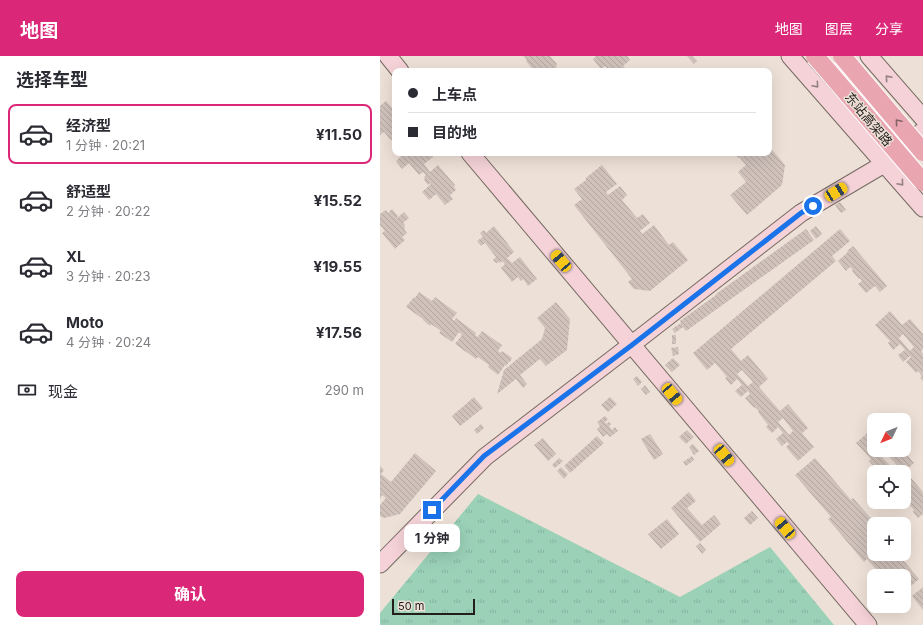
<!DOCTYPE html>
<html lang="zh">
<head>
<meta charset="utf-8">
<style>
  :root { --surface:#fff; --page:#f7f7f7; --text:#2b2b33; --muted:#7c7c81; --line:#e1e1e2; --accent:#db2777 }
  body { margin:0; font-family:Inter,"Noto Sans SC",sans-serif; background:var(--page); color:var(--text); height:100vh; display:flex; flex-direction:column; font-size:15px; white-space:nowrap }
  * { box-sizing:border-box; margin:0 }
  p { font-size:13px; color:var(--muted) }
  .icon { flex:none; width:22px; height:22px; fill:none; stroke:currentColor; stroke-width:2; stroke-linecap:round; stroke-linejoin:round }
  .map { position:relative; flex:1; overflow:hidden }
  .side { display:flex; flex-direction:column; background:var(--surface); width:380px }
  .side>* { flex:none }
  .hud { position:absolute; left:12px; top:12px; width:380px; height:88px; border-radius:8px; box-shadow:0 4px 16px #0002; display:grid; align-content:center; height:88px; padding:0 16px; background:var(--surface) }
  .needle { width:26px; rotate:227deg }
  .buttons { position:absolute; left:487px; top:357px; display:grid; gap:8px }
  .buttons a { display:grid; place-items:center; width:44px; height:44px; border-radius:8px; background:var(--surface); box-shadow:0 4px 16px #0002; font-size:20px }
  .scale { position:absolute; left:12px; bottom:10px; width:83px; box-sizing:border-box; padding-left:4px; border:2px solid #231e1b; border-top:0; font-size:11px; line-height:14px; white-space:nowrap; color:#231e1b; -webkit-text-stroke:3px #ede0d7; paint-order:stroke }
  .end { position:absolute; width:18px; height:18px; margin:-9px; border:5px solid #1a73e8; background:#fff; box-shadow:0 0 0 2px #fff }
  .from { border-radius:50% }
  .bubble { position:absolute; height:28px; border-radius:8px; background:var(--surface); box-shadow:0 4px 16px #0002; font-size:13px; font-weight:700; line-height:28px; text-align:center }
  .car { position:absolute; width:12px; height:24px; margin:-12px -6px; border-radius:5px; box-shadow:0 0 3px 1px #0007; background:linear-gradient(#f5c518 24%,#345 0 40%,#f5c518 0 76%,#345 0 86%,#f5c518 0) }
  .hud b { display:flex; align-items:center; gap:14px; height:38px; font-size:15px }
  .hud b+b { border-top:1px solid var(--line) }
  .hud i { width:10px; height:10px; background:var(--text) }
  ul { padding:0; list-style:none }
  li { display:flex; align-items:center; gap:12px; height:60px; margin:0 8px 6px; padding:0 8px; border:2px solid transparent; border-radius:8px }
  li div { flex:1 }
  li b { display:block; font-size:15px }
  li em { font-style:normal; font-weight:700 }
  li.current { border-color:var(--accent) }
  li>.icon { width:36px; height:36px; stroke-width:1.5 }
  h2 { padding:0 16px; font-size:18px; line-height:48px }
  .pay { display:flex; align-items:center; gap:10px; height:44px; padding:0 16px; font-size:15px }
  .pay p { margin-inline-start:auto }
  .button { display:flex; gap:8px; margin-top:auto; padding:8px 16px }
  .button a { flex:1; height:46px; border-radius:8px; background:var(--accent); color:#fff; font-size:16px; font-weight:700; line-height:46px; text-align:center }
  header { display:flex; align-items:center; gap:24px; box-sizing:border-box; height:56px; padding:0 20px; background:var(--accent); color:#fff }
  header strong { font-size:19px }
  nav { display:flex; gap:22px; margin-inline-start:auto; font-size:14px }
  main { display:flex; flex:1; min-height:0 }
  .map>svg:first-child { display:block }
  .grass { fill:url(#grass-tufts) }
  .building { fill:url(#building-back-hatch); fill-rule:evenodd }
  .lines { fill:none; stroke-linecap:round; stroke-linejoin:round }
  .secondary-casing { stroke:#756b62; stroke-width:19 }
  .secondary { stroke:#f4d2d7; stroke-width:17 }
  .primary-bridge-casing { stroke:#fff; stroke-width:20; stroke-linecap:butt }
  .primary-bridge { stroke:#e9a5b0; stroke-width:18 }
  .oneway { stroke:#968182 }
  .oneway2 { stroke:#866266 }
  .route { stroke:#1a73e8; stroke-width:5 }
  .labels { text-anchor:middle; stroke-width:3; stroke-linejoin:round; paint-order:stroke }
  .street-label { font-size:13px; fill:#231e1b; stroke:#ede0d7 }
</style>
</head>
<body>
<header>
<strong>地图</strong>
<nav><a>地图</a><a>图层</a><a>分享</a></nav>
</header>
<main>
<section class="side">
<h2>选择车型</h2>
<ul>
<li class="current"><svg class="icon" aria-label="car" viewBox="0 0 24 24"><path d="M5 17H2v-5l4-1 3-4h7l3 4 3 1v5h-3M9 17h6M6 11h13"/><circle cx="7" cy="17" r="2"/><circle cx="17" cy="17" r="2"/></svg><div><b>经济型</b><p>1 分钟 · 20:21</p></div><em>¥11.50</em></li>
<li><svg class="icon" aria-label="car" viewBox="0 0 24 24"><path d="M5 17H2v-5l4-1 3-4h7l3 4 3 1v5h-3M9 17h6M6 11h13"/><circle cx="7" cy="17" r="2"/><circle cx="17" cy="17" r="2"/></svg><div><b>舒适型</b><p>2 分钟 · 20:22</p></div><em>¥15.52</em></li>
<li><svg class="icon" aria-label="car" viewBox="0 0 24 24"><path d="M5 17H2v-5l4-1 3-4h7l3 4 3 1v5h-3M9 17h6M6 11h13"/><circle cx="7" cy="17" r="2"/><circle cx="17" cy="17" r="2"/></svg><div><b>XL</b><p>3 分钟 · 20:23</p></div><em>¥19.55</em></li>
<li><svg class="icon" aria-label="car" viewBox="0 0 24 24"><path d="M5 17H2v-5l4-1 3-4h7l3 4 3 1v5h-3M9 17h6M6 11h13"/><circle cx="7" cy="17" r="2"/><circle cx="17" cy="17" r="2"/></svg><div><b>Moto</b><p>4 分钟 · 20:24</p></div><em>¥17.56</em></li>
</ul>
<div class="pay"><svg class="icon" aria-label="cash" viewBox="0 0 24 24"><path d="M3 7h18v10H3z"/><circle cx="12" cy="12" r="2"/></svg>现金<p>290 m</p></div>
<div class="button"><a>确认</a></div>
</section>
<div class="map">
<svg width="543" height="569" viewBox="0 0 543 569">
  <defs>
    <pattern id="grass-tufts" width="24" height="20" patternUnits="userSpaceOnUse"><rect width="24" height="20" fill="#9ad1b7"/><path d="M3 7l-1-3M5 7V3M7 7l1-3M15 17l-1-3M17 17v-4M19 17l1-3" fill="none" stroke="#84b39d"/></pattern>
    <pattern id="building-back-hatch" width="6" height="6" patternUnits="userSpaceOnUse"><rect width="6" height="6" fill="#d0c2bb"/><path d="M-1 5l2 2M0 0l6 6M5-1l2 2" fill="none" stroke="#b2a6a0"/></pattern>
  </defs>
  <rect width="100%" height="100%" fill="#ede0d7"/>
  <!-- grass -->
  <path class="grass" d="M98 438 300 541 390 491 454 569H0V557Z"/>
  <!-- building -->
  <g class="building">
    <path d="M144 0H170L177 8 176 9 177 11 171 15H154L146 5 147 4Z"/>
    <path d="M216 0H247L250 4 243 10 248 15H230L225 10 221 13 213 3Z"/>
    <path d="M307 0H312L317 5 314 8Z"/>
    <path d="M6 45 15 55 14 57 15 58V81L11 84 4 76 0 79V50Z"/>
    <path d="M389 90 405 109 402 129 367 159 350 139 366 126 358 116 366 109 359 101 358 102 354 97H389Z"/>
    <path d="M21 97H50L53 101 44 108 50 116 58 109 75 129 74 131 76 134 70 139 73 143 65 149 56 138 49 144 42 136 51 128 50 127 48 129 44 124 45 123 44 121 46 119 43 116 39 119 29 107 22 113 16 105 22 99Z"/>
    <path d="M222 109 237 128 226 136 228 139 240 130 247 139 242 144 257 162 263 158 270 167 260 175 262 178 274 169 289 189 293 186 308 204 270 235 254 233 253 232 248 226 252 223 194 149 202 143 194 133 206 124V122L207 121Z"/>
    <path d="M460 146 466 154 461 157 455 149Z"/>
    <path d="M12 153 18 160 17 161V162L24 156 29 162 23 167 25 169 24 170 25 172 24 173 27 177 22 181 25 184 15 193 2 177 5 175 0 169V158L6 154 8 157Z"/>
    <path d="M114 170 134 196 127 202 132 207 140 201 157 223 148 230 143 223 141 225 138 221 132 226 121 212 125 208 122 205 120 207 119 206 116 207 113 204 116 201 105 187 101 190 97 185 103 181 100 177 104 174 106 177Z"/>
    <path d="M436 170 442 178 436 183 430 175Z"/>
    <path d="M426 173 434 184 306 275 303 271 295 277 292 273 301 267 300 265 336 239V238Z"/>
    <path d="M460 173 470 185 452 200 456 205 351 293 361 305 368 299 388 323 379 331 400 355 408 348 428 372 422 377 434 391 418 405 406 391 409 388 407 386 402 390 396 383 403 377 398 371 392 377 386 371 388 369 378 356 379 355 375 351 374 352 365 342 370 338 368 335 361 341 355 335 362 329 357 323 351 329 345 322 347 321 335 307 327 314 313 297ZM362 314 373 326 368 330 357 318ZM403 362 413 375 409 379 398 366Z"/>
    <path d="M473 190 507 230 500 236 495 230 486 237 478 228 482 225 480 222 479 223 472 215 473 214 470 211 466 215 458 205 468 196 467 195Z"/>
    <path d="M39 236 52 245 55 241 77 257 72 263 74 265 76 262 96 277 95 279 98 281 102 275 122 289 118 295 121 297 122 295 132 302 130 306H129L126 310 125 309 118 319 108 311 109 309 98 301 96 303 75 288 82 279 79 276 72 286 59 277 61 275 51 268 50 270 43 264V263L26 251 34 241 35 242Z"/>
    <path d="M176 246 190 263 187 294 166 310 160 303 140 319 147 328 143 332 136 323 117 338 124 314 162 283 165 272 157 262Z"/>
    <path d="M510 255 522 269 530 263 543 278V293L541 295 543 298V325L540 322 542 320 538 315 536 317 526 306 531 301 530 300 523 306 518 299 525 294 520 288 513 294 508 287 510 285 495 269ZM523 278 534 291 530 295 519 282Z"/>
    <rect x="292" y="279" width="4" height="9"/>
    <path d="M298 291 299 298 293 300 291 292Z"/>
    <path d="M293 302 300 309 292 316 285 309Z"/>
    <path d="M257 320 262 326 258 330 253 323Z"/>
    <path d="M265 329 270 336 266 339 261 333Z"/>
    <path d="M94 341 103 352 80 370 72 360Z"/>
    <path d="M230 341 237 348 228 356 221 349Z"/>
    <path d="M225 360 228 363 225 366 226 368 229 366 231 368 229 370 232 374 235 371 238 375 230 381 227 378 223 381 217 373 220 370 217 366Z"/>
    <path d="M101 368 104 372 97 378 94 374Z"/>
    <path d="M492 373 494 375V394H523L534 407 525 415 543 436V458L538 462 533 456 534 454 524 443 525 440 524 439V416H499L489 405 491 403 476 387ZM506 397 517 409 513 413 502 401Z"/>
    <path d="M307 374 314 381 306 388 299 381Z"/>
    <path d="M270 378 283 398 274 404 261 383Z"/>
    <path d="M217 380 224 387 190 417 184 410Z"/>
    <path d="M163 382 176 398 168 405 154 389Z"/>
    <path d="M313 388 319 395 314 399 309 391Z"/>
    <path d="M35 397 56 415 20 458 4 462 0 460V449L6 442 2 439 0 443V410L4 414 1 418 11 426Z"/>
    <path d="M312 400 314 404 306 410 303 406Z"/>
    <path d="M179 402 183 405 175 412 172 409Z"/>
    <path d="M435 402 471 444 473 442 496 468H494V498H518L539 523 524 536V520H502L487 503 484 506 448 463 451 461 415 419Z"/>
    <path d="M181 411 188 418 184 423 177 415Z"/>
    <path d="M309 436 316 445 307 452 322 469 334 459 341 468 320 486 291 452Z"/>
    <path d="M372 455 378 462 370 469 364 462Z"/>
    <path d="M287 463 299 478 281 493 268 478Z"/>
    <path d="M320 487 326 494 322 498 316 490Z"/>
    <path d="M543 531V554L532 540Z"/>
  </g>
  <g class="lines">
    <defs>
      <g id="secondary">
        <path d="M8 0 20 15"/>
        <path d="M410 0 543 152"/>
        <path d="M489 0 543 62"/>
        <path d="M90 97 488 569"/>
        <path d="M0 508 105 401 251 289 421 157 504 108 518 97 543 75"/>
      </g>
    </defs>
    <!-- secondary casing -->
    <use href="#secondary" class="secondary-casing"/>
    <!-- secondary -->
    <use href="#secondary" class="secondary"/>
    <defs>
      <g id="primary-bridge">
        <path d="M435 0 543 126"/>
        <path d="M462 0 543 96"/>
      </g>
    </defs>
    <!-- primary-bridge casing -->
    <use href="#primary-bridge" class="primary-bridge-casing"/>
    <!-- primary-bridge -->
    <use href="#primary-bridge" class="primary-bridge"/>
  </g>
  <!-- one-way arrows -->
  <defs><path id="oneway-chevron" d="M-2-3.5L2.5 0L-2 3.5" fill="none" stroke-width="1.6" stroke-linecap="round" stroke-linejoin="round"/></defs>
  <g class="oneway">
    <use href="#oneway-chevron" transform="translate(508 22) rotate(-131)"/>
    <use href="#oneway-chevron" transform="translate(436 29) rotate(49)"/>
    <use href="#oneway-chevron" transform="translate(521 127) rotate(49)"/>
  </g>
  <use class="oneway2" href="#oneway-chevron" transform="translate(518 66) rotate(-130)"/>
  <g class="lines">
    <!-- route -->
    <path class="route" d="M52 454 104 400 252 289 421 157 433 150"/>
  </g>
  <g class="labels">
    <!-- street labels -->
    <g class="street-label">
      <text transform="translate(489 63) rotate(50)" y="5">东站高架路</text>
    </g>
  </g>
</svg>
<div class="buttons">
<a><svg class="needle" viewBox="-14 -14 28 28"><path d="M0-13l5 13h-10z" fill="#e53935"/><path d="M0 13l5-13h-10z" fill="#7c7c81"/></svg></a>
<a><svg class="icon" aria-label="locate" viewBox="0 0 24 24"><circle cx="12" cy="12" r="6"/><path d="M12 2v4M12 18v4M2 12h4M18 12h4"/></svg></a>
<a>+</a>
<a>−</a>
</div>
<div class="scale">50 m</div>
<i class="end from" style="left:433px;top:150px"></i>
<i class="end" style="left:52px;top:454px"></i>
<div class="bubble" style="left:24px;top:468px;width:56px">1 分钟</div>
<i class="car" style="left:456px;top:136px;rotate:59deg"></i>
<i class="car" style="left:181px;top:205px;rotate:320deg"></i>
<i class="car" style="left:292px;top:338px;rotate:140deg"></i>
<i class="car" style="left:344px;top:399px;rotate:140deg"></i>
<i class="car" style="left:405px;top:472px;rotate:320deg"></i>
<div class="hud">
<b><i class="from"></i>上车点</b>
<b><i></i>目的地</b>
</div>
</div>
</main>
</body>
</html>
